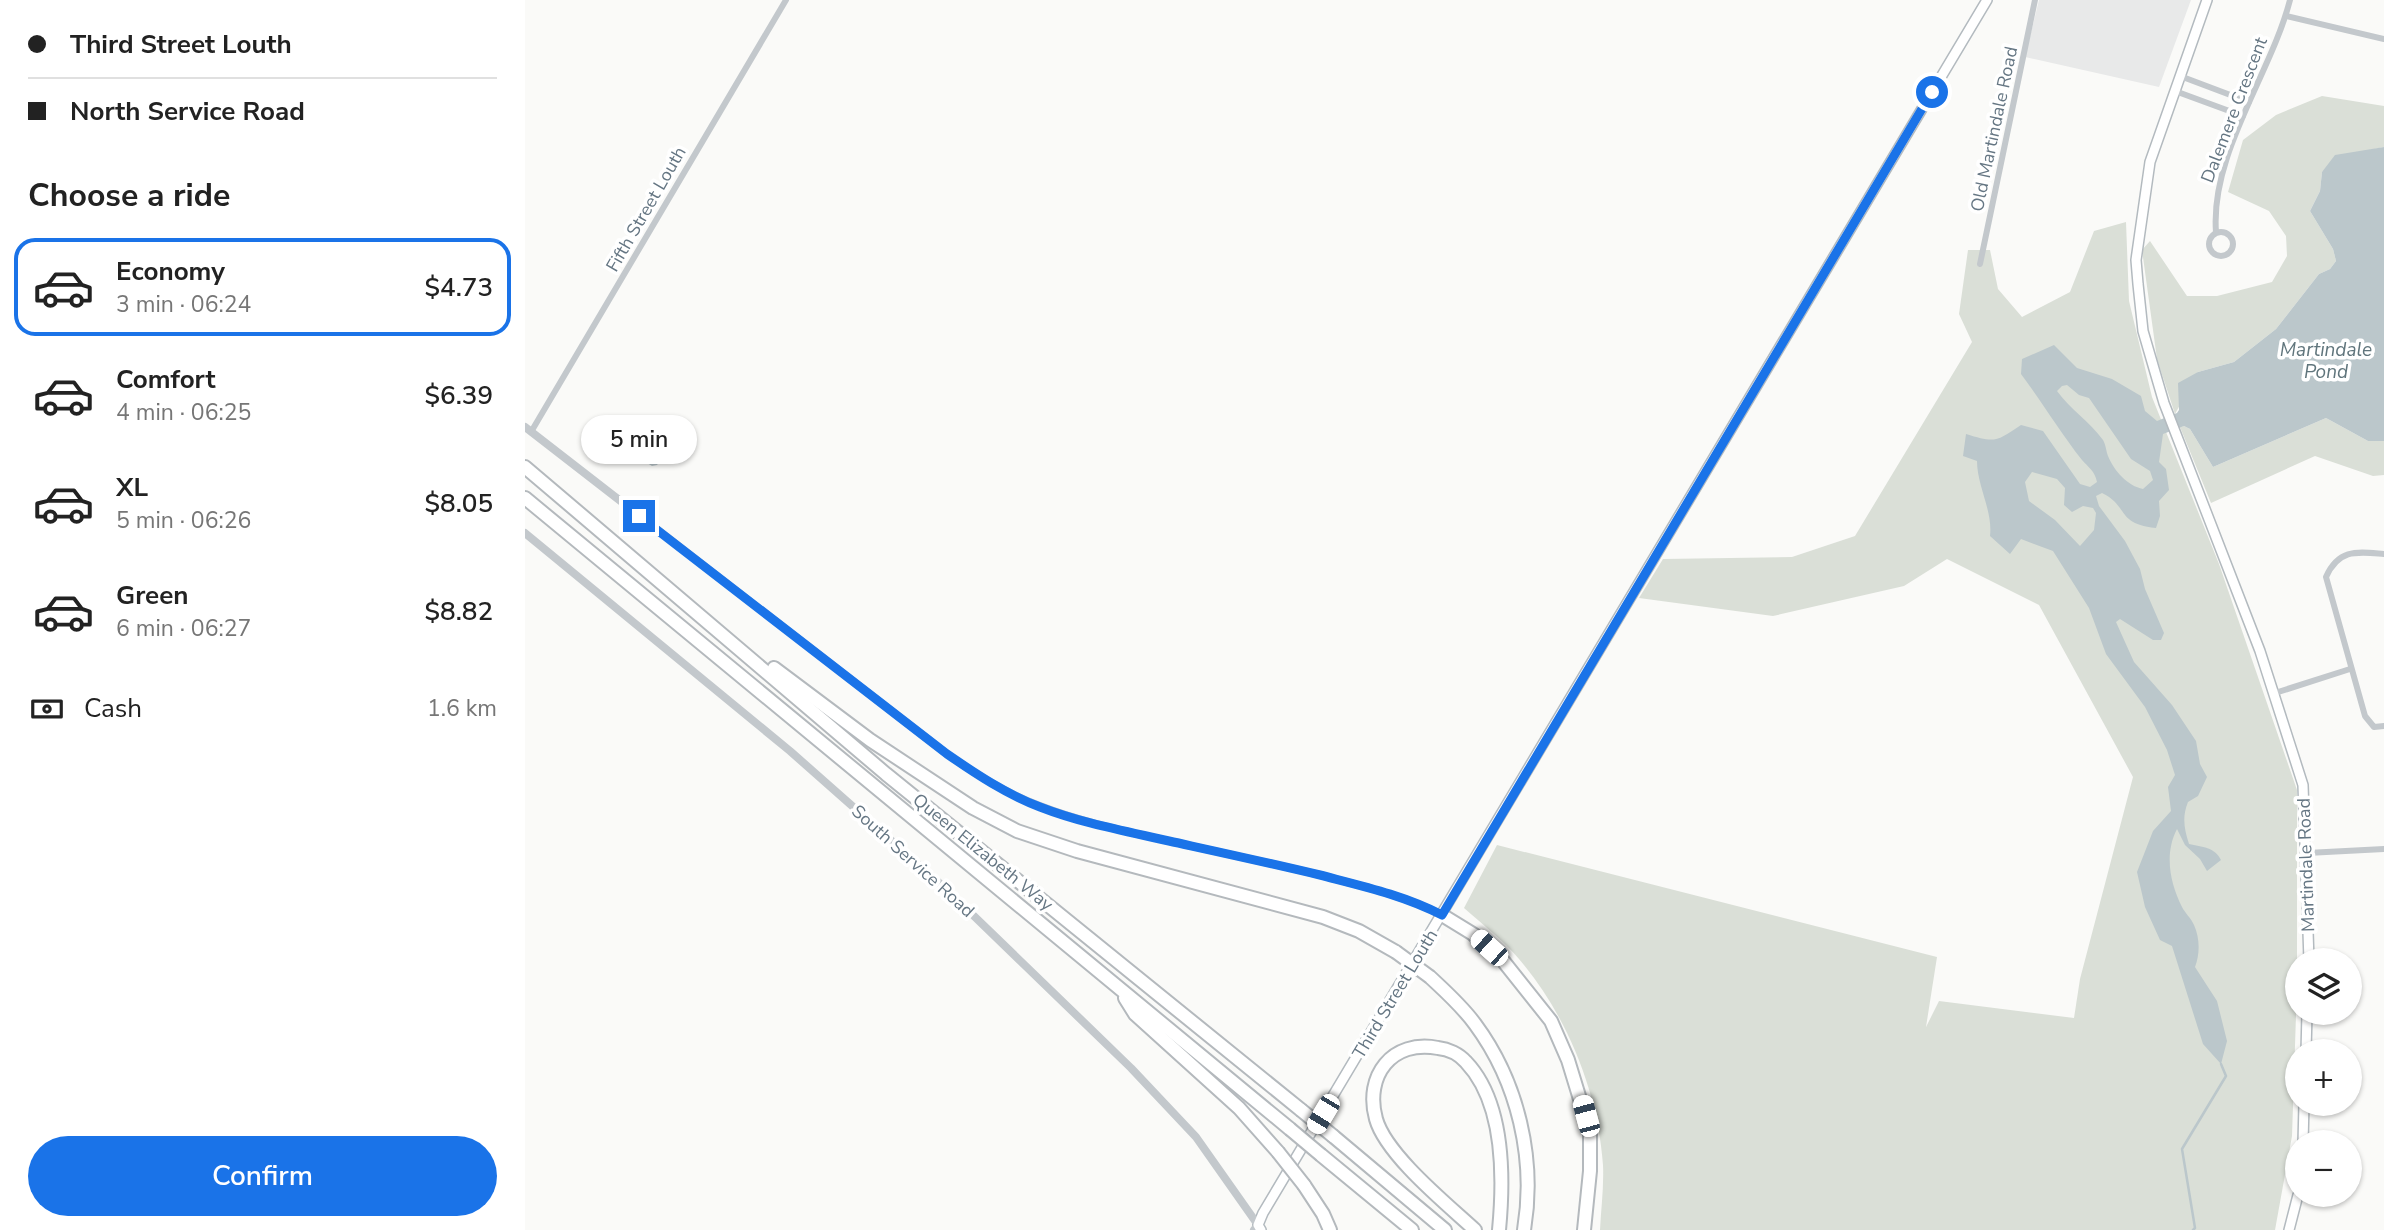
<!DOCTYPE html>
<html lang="en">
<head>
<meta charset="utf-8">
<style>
  :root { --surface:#fff; --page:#f6f6f6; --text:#222; --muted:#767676; --line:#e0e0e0; --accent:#1a73e8 }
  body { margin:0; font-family:"Nunito Sans",sans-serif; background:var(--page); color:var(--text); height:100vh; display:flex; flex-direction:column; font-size:26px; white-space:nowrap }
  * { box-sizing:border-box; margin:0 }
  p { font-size:23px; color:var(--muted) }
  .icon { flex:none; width:38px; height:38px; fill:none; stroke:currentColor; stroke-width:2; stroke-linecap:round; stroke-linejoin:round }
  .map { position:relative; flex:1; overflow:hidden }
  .drawer { display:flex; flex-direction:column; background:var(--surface); width:525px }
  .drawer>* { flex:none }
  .banner { display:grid; align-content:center; height:154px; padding:0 28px; background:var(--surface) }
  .tools { position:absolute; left:1760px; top:948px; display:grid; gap:14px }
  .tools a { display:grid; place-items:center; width:77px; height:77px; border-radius:50%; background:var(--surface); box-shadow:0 2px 5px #0004; font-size:35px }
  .end { position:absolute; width:32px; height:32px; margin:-16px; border:9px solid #1a73e8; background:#fff; box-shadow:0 0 0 4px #fff }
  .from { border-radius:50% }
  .bubble { position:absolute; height:49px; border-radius:24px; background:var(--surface); box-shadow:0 2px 5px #0004; font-size:23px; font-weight:600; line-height:49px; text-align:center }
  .car { position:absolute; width:21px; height:42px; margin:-21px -10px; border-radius:9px; box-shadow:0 0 5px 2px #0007; background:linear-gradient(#fff 24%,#345 0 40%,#fff 0 76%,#345 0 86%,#fff 0) }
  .banner b { display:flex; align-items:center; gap:24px; height:66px; font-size:26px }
  .banner b+b { border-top:2px solid var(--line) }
  .banner i { width:18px; height:18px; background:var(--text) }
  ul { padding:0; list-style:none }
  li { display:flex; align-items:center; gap:21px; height:98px; margin:0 14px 10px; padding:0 14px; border:4px solid transparent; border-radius:21px }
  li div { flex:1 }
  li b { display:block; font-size:26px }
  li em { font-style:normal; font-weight:600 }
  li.selected { border-color:var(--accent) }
  li>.icon { width:63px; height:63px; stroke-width:1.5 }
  h2 { padding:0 28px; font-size:32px; line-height:84px }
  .pay { display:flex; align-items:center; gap:18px; height:77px; padding:0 28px; font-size:26px }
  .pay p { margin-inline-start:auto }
  .cta { display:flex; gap:14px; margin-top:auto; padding:14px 28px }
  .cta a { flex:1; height:80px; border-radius:42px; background:var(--accent); color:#fff; font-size:28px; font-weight:600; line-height:80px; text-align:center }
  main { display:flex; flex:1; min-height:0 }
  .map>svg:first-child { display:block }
  .built { fill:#e8e9e9 }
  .green { fill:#dadfd7 }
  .water { fill:#bbc7cb; fill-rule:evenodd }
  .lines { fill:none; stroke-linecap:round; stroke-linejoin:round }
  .stream { stroke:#bbc7cb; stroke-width:2.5 }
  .secondary-casing { stroke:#b3babf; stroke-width:12 }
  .motorway-casing { stroke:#b4b9bd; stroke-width:16 }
  .minor { stroke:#c3c8cc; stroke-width:6 }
  .tertiary { stroke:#c3c8cc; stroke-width:8 }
  .secondary { stroke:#fff; stroke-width:9 }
  .motorway { stroke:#fff; stroke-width:12 }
  .motorway-bridge-casing { stroke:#b4b9bd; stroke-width:16; stroke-linecap:butt }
  .motorway-bridge { stroke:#fff; stroke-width:12 }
  .route { stroke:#1a73e8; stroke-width:9 }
  .labels { text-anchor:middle; stroke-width:7; stroke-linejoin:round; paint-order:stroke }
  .street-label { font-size:18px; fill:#657683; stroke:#fff }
  .water-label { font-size:19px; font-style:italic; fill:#60757c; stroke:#fff }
</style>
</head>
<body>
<main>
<section class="drawer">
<div class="banner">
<b><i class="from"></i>Third Street Louth</b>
<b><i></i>North Service Road</b>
</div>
<h2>Choose a ride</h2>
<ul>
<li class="selected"><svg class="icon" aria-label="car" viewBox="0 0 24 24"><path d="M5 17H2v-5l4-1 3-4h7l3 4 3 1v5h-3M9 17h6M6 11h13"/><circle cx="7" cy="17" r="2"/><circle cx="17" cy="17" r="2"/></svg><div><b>Economy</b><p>3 min · 06:24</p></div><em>$4.73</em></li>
<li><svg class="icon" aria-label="car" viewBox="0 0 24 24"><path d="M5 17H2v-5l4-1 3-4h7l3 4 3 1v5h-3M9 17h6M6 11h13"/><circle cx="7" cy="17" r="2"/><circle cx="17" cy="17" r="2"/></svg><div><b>Comfort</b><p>4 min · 06:25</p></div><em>$6.39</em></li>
<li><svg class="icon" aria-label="car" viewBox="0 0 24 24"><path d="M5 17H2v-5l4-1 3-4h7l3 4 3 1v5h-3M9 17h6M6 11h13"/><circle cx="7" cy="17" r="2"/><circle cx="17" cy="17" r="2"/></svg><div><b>XL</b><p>5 min · 06:26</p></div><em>$8.05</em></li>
<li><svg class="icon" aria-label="car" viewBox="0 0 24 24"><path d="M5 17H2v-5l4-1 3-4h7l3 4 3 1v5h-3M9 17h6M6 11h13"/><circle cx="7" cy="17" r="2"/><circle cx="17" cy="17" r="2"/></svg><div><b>Green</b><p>6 min · 06:27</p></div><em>$8.82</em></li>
</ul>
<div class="pay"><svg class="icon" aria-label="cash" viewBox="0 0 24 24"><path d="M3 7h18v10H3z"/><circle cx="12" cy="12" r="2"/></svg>Cash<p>1.6 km</p></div>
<div class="cta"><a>Confirm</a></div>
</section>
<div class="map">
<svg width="1859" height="1230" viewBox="0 0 1859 1230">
  <rect width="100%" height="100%" fill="#fafaf8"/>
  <!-- built -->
  <path class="built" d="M1514 0H1666L1634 87 1500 57Z"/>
  <!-- green -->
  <g class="green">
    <path d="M1797 96 1859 106V147L1840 151 1797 172 1795 191 1785 211 1808 249 1811 261 1805 269 1794 274 1751 329 1709 362 1673 372 1650 414 1632 359 1617 250 1625 241 1662 296H1692L1747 282 1762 256 1761 236 1744 211 1703 192 1718 140 1751 115Z"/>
    <path d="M1601 222 1604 301 1627 397 1694 564 1772 790V985L1767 1136 1750 1230H1075C1076 1209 1079 1187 1078 1165 1073 1092 1042 1015 994 959 978 940 957 924 939 908L972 845 1412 957 1401 1027 1414 1001 1549 1018 1555 979 1608 777 1514 605 1422 559 1379 586 1248 616 1114 598 1138 559 1267 557 1330 536 1447 342 1434 314 1443 250H1465L1473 289 1497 317 1545 292 1569 231Z"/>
    <path d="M1801 418 1843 441H1859V475L1848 476 1790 456 1686 503 1655 427 1659 426 1665 429 1688 467Z"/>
  </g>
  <!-- water -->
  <g class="water">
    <path d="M1859 147V441H1843L1801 418 1688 467 1665 429 1659 426 1638 434 1634 462 1641 469 1644 490 1634 501 1635 516 1631 528C1591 524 1604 506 1577 493L1571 496 1574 506 1600 541 1615 569 1620 589 1639 633 1636 640H1628L1595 619 1591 622 1609 662 1647 705 1671 741 1675 764 1682 777 1673 796 1663 802C1657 817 1659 828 1664 844 1677 847 1690 847 1696 860L1682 871 1675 859 1660 845 1652 829C1639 854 1645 883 1657 907 1660 913 1666 918 1669 925 1675 938 1675 954 1670 967L1692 1001 1702 1041 1696 1064 1678 1044 1647 946 1635 940 1620 907 1612 872 1628 831 1646 811 1643 787 1650 775 1642 750 1620 707 1581 654 1564 608 1528 551 1496 539 1485 554 1465 536C1468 511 1452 486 1452 461L1438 456 1441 434C1470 443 1471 442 1496 425L1518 431 1555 484 1565 487 1572 482C1570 471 1563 467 1557 460 1535 432 1517 402 1496 374L1497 359 1529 345 1552 368 1587 379 1616 396 1620 411 1632 421 1652 413 1654 410 1653 383 1673 372 1709 362 1751 329 1794 274 1805 269 1811 261 1808 249 1785 211 1795 191 1797 172 1810 155ZM1542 385 1554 395 1564 398 1606 459 1625 471 1628 480 1618 489C1603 486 1589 471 1583 456 1581 451 1581 445 1578 440 1565 422 1545 409 1532 391L1537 386ZM1507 472 1532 479 1540 488 1539 505 1547 512 1558 506 1568 508 1571 513 1569 530 1555 546 1530 520 1504 501 1500 482Z"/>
    <path d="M112 433C123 434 137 441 143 451L132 465 127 466 104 452 102 447Z"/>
  </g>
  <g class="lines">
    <!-- stream -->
    <path class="stream" d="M1668 1230 1670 1228 1657 1149 1701 1076 1696 1064"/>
    <defs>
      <g id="secondary">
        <path d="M1682 0 1625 162 1611 260 1613 284 1618 331 1639 403 1735 651 1778 785 1784 961"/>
        <path d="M1781 1052 1782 1013"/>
        <path d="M1778 1143 1779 1104"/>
        <path d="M736 1230 733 1225 738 1213 1462 0"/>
        <path d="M1764 1230 1773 1195"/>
      </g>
      <g id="motorway">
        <path d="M0 467 361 774 776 1110"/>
        <path d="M0 498 765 1129"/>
        <path d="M249 668 345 740 448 808 492 831 552 851 798 917 834 931 871 952"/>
        <path d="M917 915 948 934 979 962 1026 1021 1043 1060 1065 1132V1171L1059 1230"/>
        <path d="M905 977C921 992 937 1006 950 1024 993 1082 1011 1159 999 1230"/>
        <path d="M600 998 610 1014 714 1108 753 1152"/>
        <path d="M808 1136 920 1230"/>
        <path d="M796 1155 887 1230"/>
        <path d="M779 1185 798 1214 805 1230"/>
        <path d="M950 1230C923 1205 861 1155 851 1119 839 1076 867 1039 913 1048 923 1049 934 1054 941 1062 980 1103 979 1178 974 1230"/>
      </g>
    </defs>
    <!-- secondary casing -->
    <use href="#secondary" class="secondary-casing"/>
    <!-- motorway casing -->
    <use href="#motorway" class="motorway-casing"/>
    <!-- minor -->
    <g class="minor">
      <path d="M1761 16 1859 39"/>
      <path d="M1655 76 1724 102"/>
      <path d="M1650 91 1718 116"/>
      <circle cx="1696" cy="244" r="12"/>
      <path d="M1691 232C1685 154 1746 74 1765 0"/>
      <path d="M1455 264 1510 0"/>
      <path d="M6 432 261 0"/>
      <path d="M1859 554C1833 552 1814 548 1801 577L1840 716 1849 727 1859 726"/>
      <path d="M1750 693 1825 669"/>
      <path d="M1782 853 1859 849"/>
    </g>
    <!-- tertiary -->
    <g class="tertiary">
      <path d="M0 427 422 754C451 774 481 794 515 806 556 822 600 831 644 841 694 852 745 863 795 875 837 886 878 895 917 915"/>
      <path d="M0 533 265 751 420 888 606 1068 671 1137 733 1225 729 1230"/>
    </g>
    <!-- secondary -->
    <use href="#secondary" class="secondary"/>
    <!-- motorway -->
    <use href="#motorway" class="motorway"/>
    <defs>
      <g id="motorway-bridge">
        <path d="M871 952 905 977"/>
        <path d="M776 1110 808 1136"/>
        <path d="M765 1129 796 1155"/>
        <path d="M753 1152 779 1185"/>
      </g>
    </defs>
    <!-- motorway-bridge casing -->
    <use href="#motorway-bridge" class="motorway-bridge-casing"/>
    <!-- motorway-bridge -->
    <use href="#motorway-bridge" class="motorway-bridge"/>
  </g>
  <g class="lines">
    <!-- route -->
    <path class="route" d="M114 516 422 754C451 774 481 794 515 807 556 823 600 831 644 841 694 852 745 863 795 875 837 886 878 895 917 915L1407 92"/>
  </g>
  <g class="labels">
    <!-- street labels -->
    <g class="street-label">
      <text transform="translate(1709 110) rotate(-69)" y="6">Dalemere Crescent</text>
      <text transform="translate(1469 129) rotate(-78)" y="6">Old Martindale Road</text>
      <text transform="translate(121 209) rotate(-60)" y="6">Fifth Street Louth</text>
      <text transform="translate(458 852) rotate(39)" y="6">Queen Elizabeth Way</text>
      <text transform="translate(388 861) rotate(42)" y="6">South Service Road</text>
      <text transform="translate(1781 865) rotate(-92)" y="6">Martindale Road</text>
      <text transform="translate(870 994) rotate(-59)" y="6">Third Street Louth</text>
    </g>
    <!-- water labels -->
    <g class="water-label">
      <text x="1801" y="356">Martindale<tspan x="1801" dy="22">Pond</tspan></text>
    </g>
  </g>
</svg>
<div class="tools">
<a><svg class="icon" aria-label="layers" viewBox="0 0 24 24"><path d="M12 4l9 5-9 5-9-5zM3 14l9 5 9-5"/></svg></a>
<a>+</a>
<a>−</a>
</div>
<i class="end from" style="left:1407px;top:92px"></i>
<i class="end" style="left:114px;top:516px"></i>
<div class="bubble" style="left:56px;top:415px;width:116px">5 min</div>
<i class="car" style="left:964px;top:948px;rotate:312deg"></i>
<i class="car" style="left:798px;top:1114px;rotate:211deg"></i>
<i class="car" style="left:1061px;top:1116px;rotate:345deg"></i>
</div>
</main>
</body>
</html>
